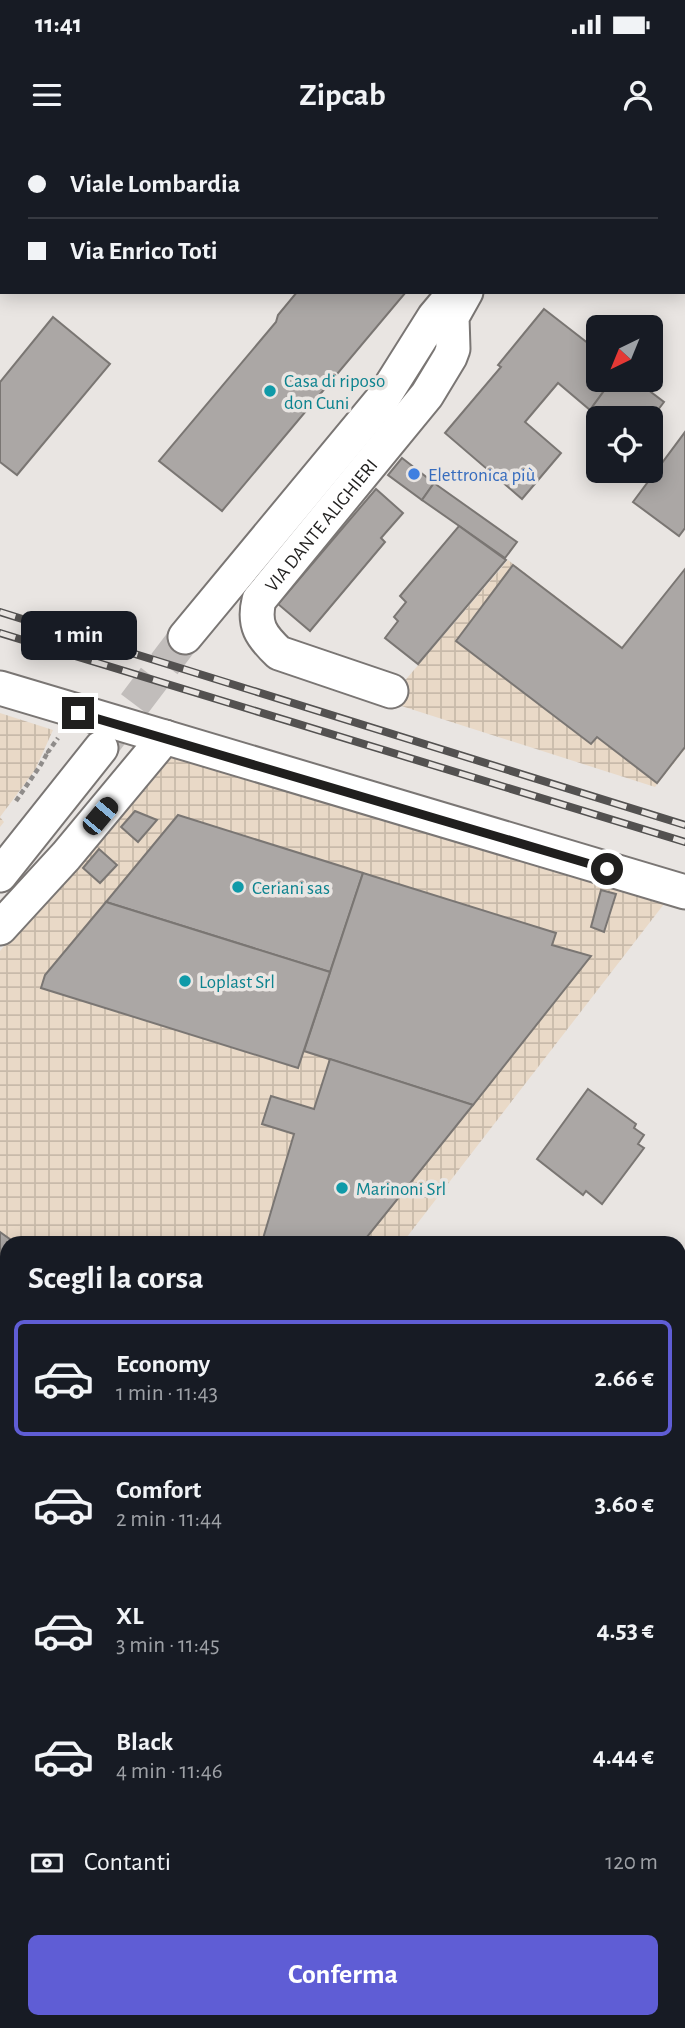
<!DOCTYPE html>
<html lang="it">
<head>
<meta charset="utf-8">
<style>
  :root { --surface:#171b24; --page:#242831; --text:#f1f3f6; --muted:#9ea1a6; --line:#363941; --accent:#5f5dd5 }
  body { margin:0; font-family:"Alegreya Sans",sans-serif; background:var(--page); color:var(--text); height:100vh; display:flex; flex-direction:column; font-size:26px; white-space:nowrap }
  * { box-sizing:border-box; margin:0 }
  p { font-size:23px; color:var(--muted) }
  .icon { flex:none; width:38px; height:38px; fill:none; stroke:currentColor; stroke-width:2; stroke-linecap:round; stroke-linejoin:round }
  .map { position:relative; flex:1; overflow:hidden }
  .side { position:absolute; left:0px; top:1096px; width:686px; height:793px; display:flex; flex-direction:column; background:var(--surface); border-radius:21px 21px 0 0; box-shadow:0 4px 18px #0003 }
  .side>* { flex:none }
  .hud { position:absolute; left:0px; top:0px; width:686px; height:154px; box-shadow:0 4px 18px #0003; display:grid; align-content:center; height:154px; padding:0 28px; background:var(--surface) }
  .needle { width:46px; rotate:223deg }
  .tools { position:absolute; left:586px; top:175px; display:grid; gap:14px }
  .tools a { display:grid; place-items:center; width:77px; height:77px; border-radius:10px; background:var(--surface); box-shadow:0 4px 18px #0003; font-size:35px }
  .end { position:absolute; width:32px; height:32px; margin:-16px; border:9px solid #201f1e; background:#fff; box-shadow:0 0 0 4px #fff }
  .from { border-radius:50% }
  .bubble { position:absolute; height:49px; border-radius:10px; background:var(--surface); box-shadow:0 4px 18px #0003; font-size:23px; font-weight:600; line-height:49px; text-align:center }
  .car { position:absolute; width:21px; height:42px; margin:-21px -10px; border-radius:9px; box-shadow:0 0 5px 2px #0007; background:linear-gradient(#222 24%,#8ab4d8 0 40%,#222 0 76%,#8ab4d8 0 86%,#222 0) }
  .hud b { display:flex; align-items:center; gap:24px; height:66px; font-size:26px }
  .hud b+b { border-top:2px solid var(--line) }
  .hud i { width:18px; height:18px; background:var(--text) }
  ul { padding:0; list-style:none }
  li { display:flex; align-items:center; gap:21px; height:116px; margin:0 14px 10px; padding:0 14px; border:4px solid transparent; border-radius:10px }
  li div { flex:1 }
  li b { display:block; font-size:26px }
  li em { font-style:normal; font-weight:600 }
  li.current { border-color:var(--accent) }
  li>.icon { width:63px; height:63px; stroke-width:1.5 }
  h2 { padding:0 28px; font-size:32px; line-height:84px }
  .pay { display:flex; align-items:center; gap:18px; height:77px; padding:0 28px; font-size:26px }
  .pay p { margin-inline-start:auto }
  .button { display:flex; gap:14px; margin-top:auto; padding:14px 28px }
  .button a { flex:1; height:80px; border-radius:10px; background:var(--accent); color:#fff; font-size:28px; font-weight:600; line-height:80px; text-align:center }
  .status { display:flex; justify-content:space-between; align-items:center; height:49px; padding:0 35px; background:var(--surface); direction:ltr }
  .status svg { height:19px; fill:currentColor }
  header { display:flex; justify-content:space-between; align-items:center; height:91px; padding:0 28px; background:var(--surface); font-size:32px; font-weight:600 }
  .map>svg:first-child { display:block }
  .industrial { fill:url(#industrial-grid) }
  .green { fill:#f5c49d }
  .building { fill:#aba7a5; stroke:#7a7673; stroke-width:2 }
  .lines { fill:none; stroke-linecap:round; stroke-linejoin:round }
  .street-tunnel { stroke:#c1bdbb; stroke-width:33; stroke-dasharray:33 17; stroke-linecap:butt }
  .street-casing { stroke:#7a7674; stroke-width:37 }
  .secondary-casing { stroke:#7a7674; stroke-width:42 }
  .path { stroke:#8f8c8a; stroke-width:4.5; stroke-dasharray:5 3.5; stroke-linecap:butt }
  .street { stroke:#fff; stroke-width:33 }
  .secondary { stroke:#fff; stroke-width:38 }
  .rail-casing { stroke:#535150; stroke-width:8 }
  .rail { stroke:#e9e5e2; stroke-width:5; stroke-dasharray:16; stroke-linecap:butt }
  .route { stroke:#201f1e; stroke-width:9 }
  .culture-dot { fill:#0f9aa8; stroke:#e9e5e2; stroke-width:2.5 }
  .shop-dot { fill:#3f7fe0; stroke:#e9e5e2; stroke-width:2.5 }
  .labels { text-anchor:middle; stroke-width:7; stroke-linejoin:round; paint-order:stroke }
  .culture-label { font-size:19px; fill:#0d838f; stroke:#e9e5e2; text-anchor:start }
  .shop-label { font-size:19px; fill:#366cbe; stroke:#e9e5e2; text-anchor:start }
  .street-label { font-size:19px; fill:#201f1e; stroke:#e9e5e2 }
</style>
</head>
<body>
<div class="status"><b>11:41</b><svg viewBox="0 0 49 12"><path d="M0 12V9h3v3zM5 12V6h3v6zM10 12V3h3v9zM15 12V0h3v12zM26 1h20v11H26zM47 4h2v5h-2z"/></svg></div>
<header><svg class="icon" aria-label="menu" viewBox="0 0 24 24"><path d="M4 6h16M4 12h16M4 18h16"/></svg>Zipcab<svg class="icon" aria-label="person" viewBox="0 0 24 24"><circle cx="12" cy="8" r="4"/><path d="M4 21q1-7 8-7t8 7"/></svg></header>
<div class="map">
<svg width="685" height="1888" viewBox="0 0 685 1888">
  <defs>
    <pattern id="industrial-grid" width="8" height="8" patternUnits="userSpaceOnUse" patternTransform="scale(1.75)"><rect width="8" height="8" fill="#e9d9c7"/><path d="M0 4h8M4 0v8" fill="none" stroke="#c8baaa"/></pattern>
  </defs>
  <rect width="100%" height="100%" fill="#e9e5e2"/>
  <!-- industrial -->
  <g class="industrial">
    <path d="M508 420 622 507 685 429V609L655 647 392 563 402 544Z"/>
    <path d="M0 573 53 590 35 630 0 677 4 682 0 687Z"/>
    <path d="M169 611 664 764 403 1102H7V1389L0 1384V811Z"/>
  </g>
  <!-- green -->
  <path class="green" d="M679 1502 685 1506V1805L679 1800Z"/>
  <!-- building -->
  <g class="building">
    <path d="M223 0H299L222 2Z"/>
    <path d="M297 152H406L222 371 159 321 276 182 278 175Z"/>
    <path d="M544 169 598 211V240H612L590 270 558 243 525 282 561 313 522 359 445 293 501 227 498 225Z"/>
    <path d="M53 177 110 224 17 335 0 322V242Z"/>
    <path d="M612 240H635L664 262 651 279 602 278 590 270Z"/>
    <path d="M685 292V388L679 396 633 362Z"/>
    <path d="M402 318 434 343 422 360 388 335Z"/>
    <path d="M434 343 517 402 505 418 422 360Z"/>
    <path d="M376 349 403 373 381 398 385 402 310 491 278 464Z"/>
    <path d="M459 386 506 420 418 524 385 498 398 481 394 477 406 462 400 456Z"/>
    <path d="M513 425 622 508 685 429V607L657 643 597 597 591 604 456 501Z"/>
    <path d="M135 671 157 680 138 702 121 687Z"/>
    <path d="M178 675 363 733 330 832 106 762Z"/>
    <path d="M99 709 117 725 100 743 83 728Z"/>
    <path d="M363 733 556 793 552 805 591 816 473 965 304 911Z"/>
    <path d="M601 750 616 754 604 792 591 787Z"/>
    <path d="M106 762 330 832 298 928 41 848 45 835Z"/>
    <path d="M330 919 473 965 363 1102H262L294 994 262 984 271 956 314 969Z"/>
    <path d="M588 949 636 984 634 988 644 995 638 1004 644 1008 602 1064 586 1051 583 1055 537 1019Z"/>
    <path d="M0 1092 14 1102H7V1143L0 1152Z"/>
    <path d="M0 1157 7 1163V1237L0 1232Z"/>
    <path d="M0 1232 7 1237V1289L0 1298Z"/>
    <path d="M7 1317V1362L0 1357V1326Z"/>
    <path d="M0 1420 7 1425V1560L0 1570Z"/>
    <path d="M0 1583 7 1588V1603L0 1612Z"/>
    <path d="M0 1776 7 1782V1805L0 1799Z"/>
    <path d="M549 1881H634L635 1888H550Z"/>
  </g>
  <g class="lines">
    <!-- street-tunnel -->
    <path class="street-tunnel" d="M104 604 185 497"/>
    <defs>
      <g id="street">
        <path d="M165 2 166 0"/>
        <path d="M0 93 2 94"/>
        <path d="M185 497 383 258 434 177 455 152"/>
        <path d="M0 548 685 752"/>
        <path id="s1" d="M391 551 279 513C261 496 253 485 259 460L427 255 450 217 453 209 452 177 466 152"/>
        <path d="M0 735 101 608"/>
        <path d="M0 788 66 716 165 597"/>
        <path d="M0 1648 7 1654"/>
        <path d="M313 1881 322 1888"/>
        <path d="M163 1888 168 1881"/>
      </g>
      <g id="secondary">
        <path d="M574 0 576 2"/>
        <path d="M537 2 538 0"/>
        <path d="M684 95 685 96"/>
      </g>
    </defs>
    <!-- street casing -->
    <use href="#street" class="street-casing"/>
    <!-- secondary casing -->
    <use href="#secondary" class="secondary-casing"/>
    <!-- path -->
    <g class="path">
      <path d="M49 613 48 612 58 598"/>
      <path d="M16 661 40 626 48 612"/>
    </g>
    <!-- street -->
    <use href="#street" class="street"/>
    <!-- secondary -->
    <use href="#secondary" class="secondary"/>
    <defs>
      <g id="rail">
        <path d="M0 472 685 685"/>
        <path d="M0 493 685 702"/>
      </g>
    </defs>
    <!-- rail casing -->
    <use href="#rail" class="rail-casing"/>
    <!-- rail -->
    <use href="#rail" class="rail"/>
  </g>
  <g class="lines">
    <!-- route -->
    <path class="route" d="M78 573 607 729"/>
  </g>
  <!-- markers -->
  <g class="culture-dot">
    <circle cx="270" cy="251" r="7"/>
    <circle cx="238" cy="747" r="7"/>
    <circle cx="185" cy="841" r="7"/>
    <circle cx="342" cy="1048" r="7"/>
  </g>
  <circle class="shop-dot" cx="414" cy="334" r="7"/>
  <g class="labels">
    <!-- culture labels -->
    <g class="culture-label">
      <text x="284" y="247">Casa di riposo<tspan x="284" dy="22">don Cuni</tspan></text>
      <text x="252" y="754">Ceriani sas</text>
      <text x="199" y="848">Loplast Srl</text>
      <text x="356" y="1055">Marinoni Srl</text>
    </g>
    <!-- shop labels -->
    <g class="shop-label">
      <text x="428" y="341">Elettronica più</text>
    </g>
    <!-- street labels -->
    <g class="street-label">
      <text dy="7" stroke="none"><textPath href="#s1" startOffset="276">VIA DANTE ALIGHIERI</textPath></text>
    </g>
  </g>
</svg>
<div class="tools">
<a><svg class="needle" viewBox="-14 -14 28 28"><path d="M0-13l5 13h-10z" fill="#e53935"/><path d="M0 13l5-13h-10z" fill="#9ea1a6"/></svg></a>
<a><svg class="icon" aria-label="locate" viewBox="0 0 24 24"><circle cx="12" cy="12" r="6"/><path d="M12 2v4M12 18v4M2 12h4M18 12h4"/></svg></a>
</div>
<i class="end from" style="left:607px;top:729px"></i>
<i class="end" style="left:78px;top:573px"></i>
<div class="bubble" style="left:21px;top:471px;width:116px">1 min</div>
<i class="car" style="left:100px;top:676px;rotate:40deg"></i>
<div class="hud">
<b><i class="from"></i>Viale Lombardia</b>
<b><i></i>Via Enrico Toti</b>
</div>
<section class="side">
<h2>Scegli la corsa</h2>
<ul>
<li class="current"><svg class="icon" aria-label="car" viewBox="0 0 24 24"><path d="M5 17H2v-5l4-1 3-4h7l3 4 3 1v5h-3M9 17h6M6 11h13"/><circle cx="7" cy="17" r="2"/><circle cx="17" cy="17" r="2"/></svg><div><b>Economy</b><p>1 min · 11:43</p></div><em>2.66 €</em></li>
<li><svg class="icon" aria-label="car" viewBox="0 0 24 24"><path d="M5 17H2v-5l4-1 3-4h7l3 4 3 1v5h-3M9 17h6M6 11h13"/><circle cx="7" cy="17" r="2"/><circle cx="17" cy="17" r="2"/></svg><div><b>Comfort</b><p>2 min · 11:44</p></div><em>3.60 €</em></li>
<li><svg class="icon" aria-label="car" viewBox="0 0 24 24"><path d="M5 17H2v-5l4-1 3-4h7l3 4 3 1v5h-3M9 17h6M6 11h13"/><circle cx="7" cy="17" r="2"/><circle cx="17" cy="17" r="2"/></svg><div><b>XL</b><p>3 min · 11:45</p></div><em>4.53 €</em></li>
<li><svg class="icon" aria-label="car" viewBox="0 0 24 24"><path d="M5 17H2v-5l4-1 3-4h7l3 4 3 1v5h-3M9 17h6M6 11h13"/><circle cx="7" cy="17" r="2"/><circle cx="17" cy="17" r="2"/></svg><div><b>Black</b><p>4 min · 11:46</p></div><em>4.44 €</em></li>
</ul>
<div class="pay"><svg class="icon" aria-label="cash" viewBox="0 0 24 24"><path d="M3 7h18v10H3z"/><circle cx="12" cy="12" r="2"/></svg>Contanti<p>120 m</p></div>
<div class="button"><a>Conferma</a></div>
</section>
</div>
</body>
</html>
